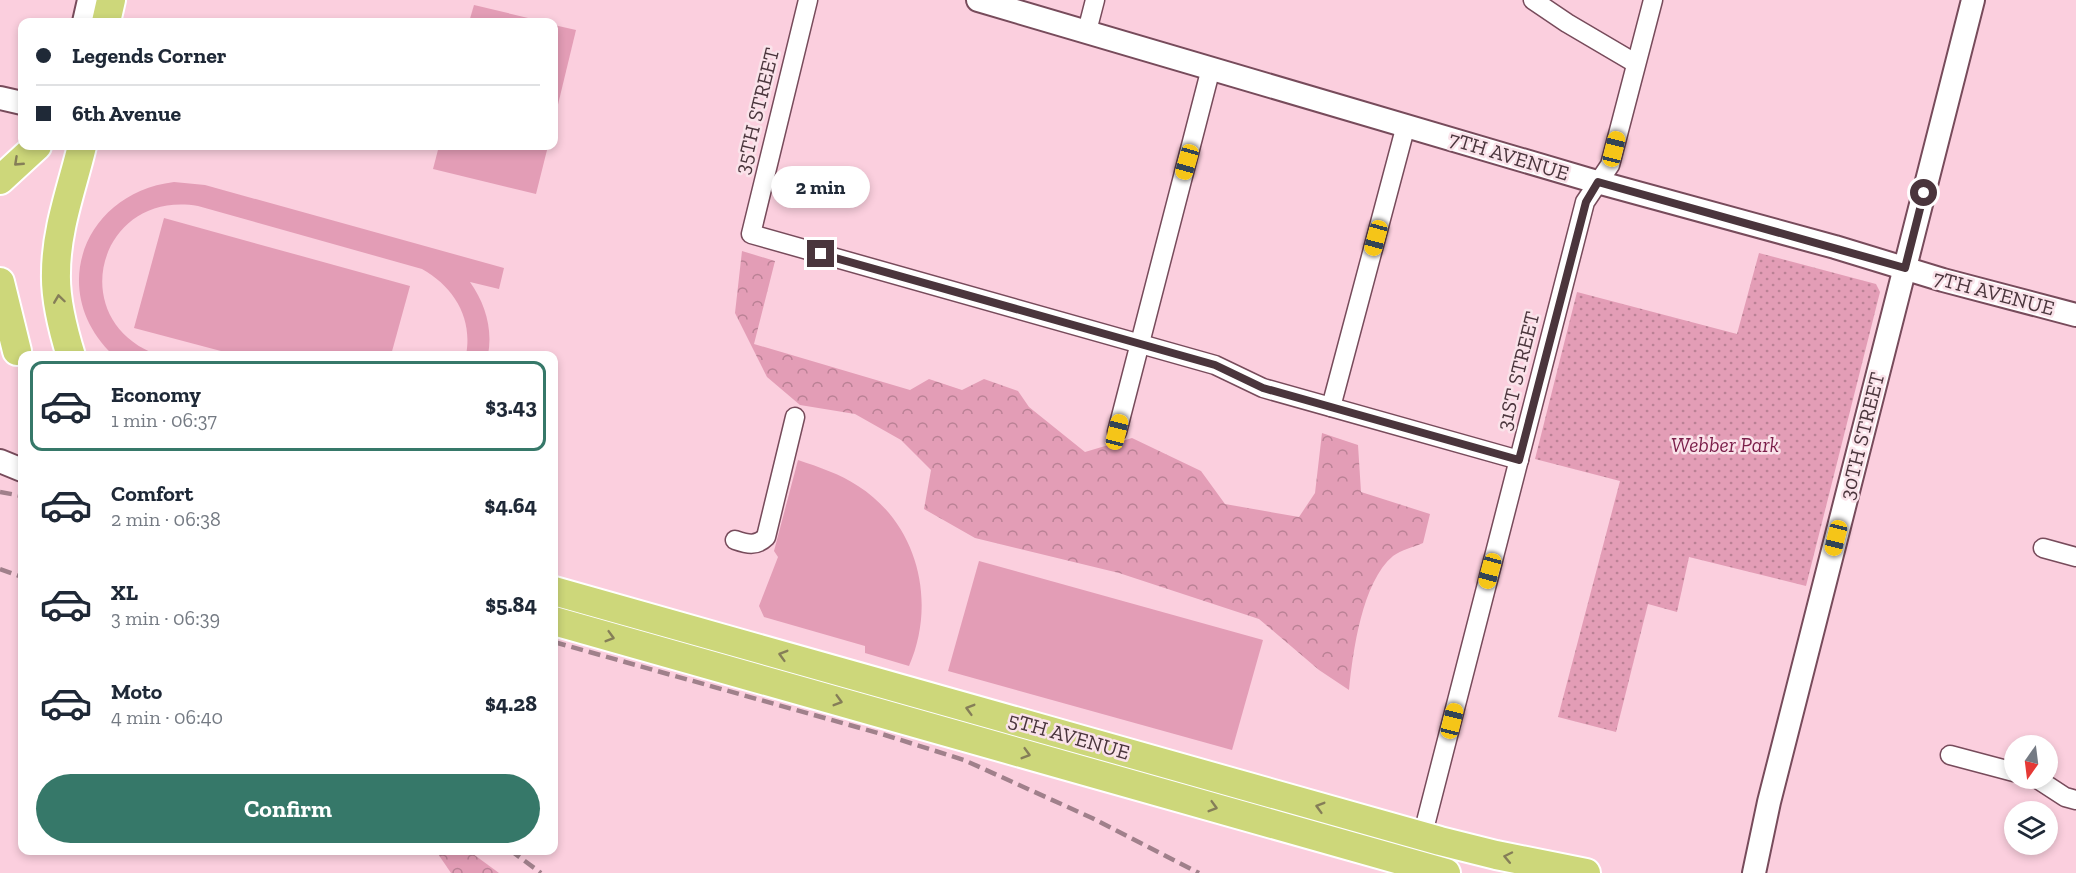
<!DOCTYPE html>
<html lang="en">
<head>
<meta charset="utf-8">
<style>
  :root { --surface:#fff; --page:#f2f2f3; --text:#1f2937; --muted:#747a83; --line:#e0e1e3; --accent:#367869 }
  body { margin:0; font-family:"Zilla Slab",serif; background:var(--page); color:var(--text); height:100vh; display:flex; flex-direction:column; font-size:22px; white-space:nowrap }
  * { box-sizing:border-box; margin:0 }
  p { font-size:20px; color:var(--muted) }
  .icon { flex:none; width:33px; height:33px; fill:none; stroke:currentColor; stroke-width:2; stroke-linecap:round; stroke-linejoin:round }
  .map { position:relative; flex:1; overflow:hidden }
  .drawer { position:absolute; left:18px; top:351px; width:540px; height:504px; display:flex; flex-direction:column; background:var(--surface); border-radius:12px; box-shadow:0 3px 9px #0003 }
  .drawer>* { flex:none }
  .guide { position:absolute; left:18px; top:18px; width:540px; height:132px; border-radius:12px; box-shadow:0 3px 9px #0003; display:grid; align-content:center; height:132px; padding:0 18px; background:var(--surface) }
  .needle { width:39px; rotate:194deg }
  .tools { position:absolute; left:2004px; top:735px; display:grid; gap:12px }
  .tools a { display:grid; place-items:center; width:54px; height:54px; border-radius:50%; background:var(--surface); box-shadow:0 3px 9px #0003; font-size:30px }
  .end { position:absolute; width:27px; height:27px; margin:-14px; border:8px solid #4a353c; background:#fff; box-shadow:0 0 0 3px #fff }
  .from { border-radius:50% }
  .bubble { position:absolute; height:42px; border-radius:21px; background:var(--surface); box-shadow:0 3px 9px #0003; font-size:20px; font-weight:800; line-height:42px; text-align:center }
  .car { position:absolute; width:18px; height:36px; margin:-18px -9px; border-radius:8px; box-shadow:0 0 4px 2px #0007; background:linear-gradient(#f5c518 24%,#345 0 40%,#f5c518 0 76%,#345 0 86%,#f5c518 0) }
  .guide b { display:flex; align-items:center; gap:21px; height:57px; font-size:22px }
  .guide b+b { border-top:2px solid var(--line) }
  .guide i { width:15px; height:15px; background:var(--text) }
  ul { padding:10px 0 0; list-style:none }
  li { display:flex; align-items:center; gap:18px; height:90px; margin:0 12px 9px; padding:0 6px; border:3px solid transparent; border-radius:12px }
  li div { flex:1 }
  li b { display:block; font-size:22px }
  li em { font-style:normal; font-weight:800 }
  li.on { border-color:var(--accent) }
  li>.icon { width:54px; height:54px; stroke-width:1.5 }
  .cta { display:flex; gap:12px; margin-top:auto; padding:12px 18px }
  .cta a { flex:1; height:69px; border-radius:36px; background:var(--accent); color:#fff; font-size:24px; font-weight:800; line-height:69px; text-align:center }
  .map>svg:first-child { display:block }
  .green { fill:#e39db6 }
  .forest { fill:url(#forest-crowns) }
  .park { fill:url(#park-dots) }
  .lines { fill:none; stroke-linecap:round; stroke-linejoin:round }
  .minor-casing { stroke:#774b5b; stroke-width:21 }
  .tertiary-casing { stroke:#774b5b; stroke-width:26 }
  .primary-casing { stroke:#fff; stroke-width:32 }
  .minor { stroke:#fff; stroke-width:18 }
  .tertiary { stroke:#fff; stroke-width:22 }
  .primary { stroke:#cdd77a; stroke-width:28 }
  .rail { stroke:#a0808b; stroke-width:4.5; stroke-dasharray:12 6; stroke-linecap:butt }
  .oneway { stroke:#857e58 }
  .route { stroke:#4a353c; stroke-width:8 }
  .labels { text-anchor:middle; stroke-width:5; stroke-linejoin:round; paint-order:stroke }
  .street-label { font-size:21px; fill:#4a353c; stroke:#fae3ea }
  .park-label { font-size:21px; font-style:italic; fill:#7b1e49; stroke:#fae3ea }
</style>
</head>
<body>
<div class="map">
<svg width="2076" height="873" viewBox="0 0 2076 873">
  <defs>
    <pattern id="forest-crowns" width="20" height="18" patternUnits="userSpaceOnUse" patternTransform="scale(1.5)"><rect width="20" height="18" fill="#e39db6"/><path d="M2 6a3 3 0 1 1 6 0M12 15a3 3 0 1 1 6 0" fill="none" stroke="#ba8195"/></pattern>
    <pattern id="park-dots" width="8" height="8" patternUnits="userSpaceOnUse" patternTransform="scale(1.5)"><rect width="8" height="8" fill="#e39db6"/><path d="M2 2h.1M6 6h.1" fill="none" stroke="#ba8195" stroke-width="1.8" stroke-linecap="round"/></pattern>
  </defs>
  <rect width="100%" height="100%" fill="#fbcfde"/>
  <!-- green -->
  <g class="green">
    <path d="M474 5 545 22H469Z"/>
    <path d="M554 25 576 30 554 121Z"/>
    <path d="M439 146H548L536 194 433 169Z"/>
    <path d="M174 182 205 185 504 268 499 289 470 282C485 303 493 329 488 355H466C473 318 454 287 422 269L198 206C98 189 63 321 158 355H113C46 291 84 193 174 182Z"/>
    <path d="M164 218 410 286 391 355H236L134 328Z"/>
    <path d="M798 460C819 467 840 474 858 486 918 524 937 602 909 666L865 653V646L764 617 759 606 778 557 774 551Z"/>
    <path d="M979 561 1263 640 1232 750 948 671Z"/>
  </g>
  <!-- forest -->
  <g class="forest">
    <path d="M742 251 775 261 754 344 910 390 929 379 962 390 984 379 1018 391 1029 407 1085 452 1132 438 1201 471 1225 504 1299 517 1315 493 1322 433 1358 445 1361 492 1430 514 1423 543C1414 547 1401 550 1393 556 1362 582 1353 651 1349 690L1319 670 1259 619 1119 573 975 538 924 509 931 470 901 440 855 414 800 405 767 377 735 313Z"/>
    <path d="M436 851H469L499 873H451Z"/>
  </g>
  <!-- park -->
  <path class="park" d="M1759 253 1876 284 1880 292 1806 586 1689 557 1677 612 1648 604 1616 732 1558 717 1620 481 1535 459 1577 292 1737 334Z"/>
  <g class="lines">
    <defs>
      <g id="minor">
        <path d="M808 0 751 234 1215 365 1263 388 1519 460"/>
        <path d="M1533 0 1567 23 1635 63"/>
        <path d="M1087 31 1095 0"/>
        <path d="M1331 407 1406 125"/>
        <path d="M1117 432 1211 68"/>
        <path d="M735 540C747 544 756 547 766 537L795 417"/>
        <path d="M2043 548 2076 557"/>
        <path d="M1950 755 2014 772"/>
        <path d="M2036 778 2065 797 2076 800"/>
        <path d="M1420 845 1585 202 1610 165 1653 0"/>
      </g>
      <g id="tertiary">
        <path d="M978 0 1590 180 1835 247 1943 280 2076 315"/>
        <path d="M84 22 89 0"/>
        <path d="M0 98 22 103"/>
        <path d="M0 461 22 470"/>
        <path d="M1754 873 1769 802 1973 0"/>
      </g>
      <g id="primary">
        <path d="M106 22 111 0"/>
        <path d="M0 180 37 146"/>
        <path d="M0 282 17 351"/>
        <path d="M71 356C63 330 55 300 56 273 56 229 72 188 82 146"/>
        <path d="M554 591 1440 841 1496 855 1586 873"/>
        <path d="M554 621 1446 873"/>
      </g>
    </defs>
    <!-- minor casing -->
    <use href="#minor" class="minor-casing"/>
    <!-- tertiary casing -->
    <use href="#tertiary" class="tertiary-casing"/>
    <!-- primary casing -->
    <use href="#primary" class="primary-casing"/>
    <!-- minor -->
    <use href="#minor" class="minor"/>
    <!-- tertiary -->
    <use href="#tertiary" class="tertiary"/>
    <!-- primary -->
    <use href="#primary" class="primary"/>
    <!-- rail -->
    <g class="rail">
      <path d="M0 492 22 496"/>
      <path d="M0 569 22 577"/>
      <path d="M554 642 885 735 964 760 1092 818 1199 873"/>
      <path d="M510 850 541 873"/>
    </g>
  </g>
  <!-- one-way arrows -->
  <defs><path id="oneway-chevron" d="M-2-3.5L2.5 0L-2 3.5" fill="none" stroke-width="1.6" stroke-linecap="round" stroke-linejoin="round" transform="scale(1.5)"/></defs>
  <g class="oneway">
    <use href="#oneway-chevron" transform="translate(18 162) rotate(137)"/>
    <use href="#oneway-chevron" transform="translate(59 299) rotate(-98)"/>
    <use href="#oneway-chevron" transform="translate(610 637) rotate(16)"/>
    <use href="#oneway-chevron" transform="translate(783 655) rotate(-164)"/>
    <use href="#oneway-chevron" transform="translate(838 701) rotate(16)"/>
    <use href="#oneway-chevron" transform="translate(970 709) rotate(-164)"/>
    <use href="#oneway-chevron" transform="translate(1026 754) rotate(16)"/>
    <use href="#oneway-chevron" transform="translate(1213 807) rotate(16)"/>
    <use href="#oneway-chevron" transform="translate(1320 807) rotate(-164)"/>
    <use href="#oneway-chevron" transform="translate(1508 857) rotate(-168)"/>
  </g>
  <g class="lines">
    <!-- route -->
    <path class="route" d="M821 254 1215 365 1263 388 1519 460 1586 202 1598 182 1905 268 1924 193"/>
  </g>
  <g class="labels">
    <!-- street labels -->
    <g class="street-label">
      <text transform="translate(757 111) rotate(-76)" y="7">35TH STREET</text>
      <text transform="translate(1509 156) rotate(17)" y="7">7TH AVENUE</text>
      <text transform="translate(1994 293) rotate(15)" y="7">7TH AVENUE</text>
      <text transform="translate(1518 371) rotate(-76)" y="7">31ST STREET</text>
      <text transform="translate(1862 436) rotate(-76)" y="7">30TH STREET</text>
      <text transform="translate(1069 736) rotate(16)" y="7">5TH AVENUE</text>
    </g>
    <!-- park labels -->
    <g class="park-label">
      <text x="1725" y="452">Webber Park</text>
    </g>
  </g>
</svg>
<div class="tools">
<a><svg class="needle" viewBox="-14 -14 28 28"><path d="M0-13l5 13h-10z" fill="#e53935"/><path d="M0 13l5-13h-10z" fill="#747a83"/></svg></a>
<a><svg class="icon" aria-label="layers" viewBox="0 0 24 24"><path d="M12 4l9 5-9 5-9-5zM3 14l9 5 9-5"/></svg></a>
</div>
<i class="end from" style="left:1924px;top:193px"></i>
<i class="end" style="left:821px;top:254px"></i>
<div class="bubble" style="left:771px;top:166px;width:99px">2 min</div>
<i class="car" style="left:1614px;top:149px;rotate:14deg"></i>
<i class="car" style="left:1187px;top:162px;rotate:196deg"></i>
<i class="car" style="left:1376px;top:238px;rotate:195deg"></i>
<i class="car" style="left:1117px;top:432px;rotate:14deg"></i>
<i class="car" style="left:1836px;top:538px;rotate:194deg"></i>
<i class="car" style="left:1490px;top:571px;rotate:195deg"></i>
<i class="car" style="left:1452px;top:721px;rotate:14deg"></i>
<div class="guide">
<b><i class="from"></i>Legends Corner</b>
<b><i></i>6th Avenue</b>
</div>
<section class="drawer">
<ul>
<li class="on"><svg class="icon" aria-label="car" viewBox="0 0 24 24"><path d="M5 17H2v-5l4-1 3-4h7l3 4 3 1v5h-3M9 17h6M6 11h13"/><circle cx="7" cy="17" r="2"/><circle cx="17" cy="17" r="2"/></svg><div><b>Economy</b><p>1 min · 06:37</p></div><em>$3.43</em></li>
<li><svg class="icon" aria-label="car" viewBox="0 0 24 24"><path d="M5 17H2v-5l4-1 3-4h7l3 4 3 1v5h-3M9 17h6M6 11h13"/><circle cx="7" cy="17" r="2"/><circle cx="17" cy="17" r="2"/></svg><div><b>Comfort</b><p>2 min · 06:38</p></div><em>$4.64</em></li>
<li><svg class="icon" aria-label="car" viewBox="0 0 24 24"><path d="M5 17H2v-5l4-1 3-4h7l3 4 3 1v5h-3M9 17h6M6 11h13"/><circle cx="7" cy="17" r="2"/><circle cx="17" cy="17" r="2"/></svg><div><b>XL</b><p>3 min · 06:39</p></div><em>$5.84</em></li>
<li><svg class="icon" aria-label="car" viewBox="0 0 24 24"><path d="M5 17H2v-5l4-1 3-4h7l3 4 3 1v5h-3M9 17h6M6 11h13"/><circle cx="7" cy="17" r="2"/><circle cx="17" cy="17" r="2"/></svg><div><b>Moto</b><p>4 min · 06:40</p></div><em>$4.28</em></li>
</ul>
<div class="cta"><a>Confirm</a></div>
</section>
</div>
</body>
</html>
